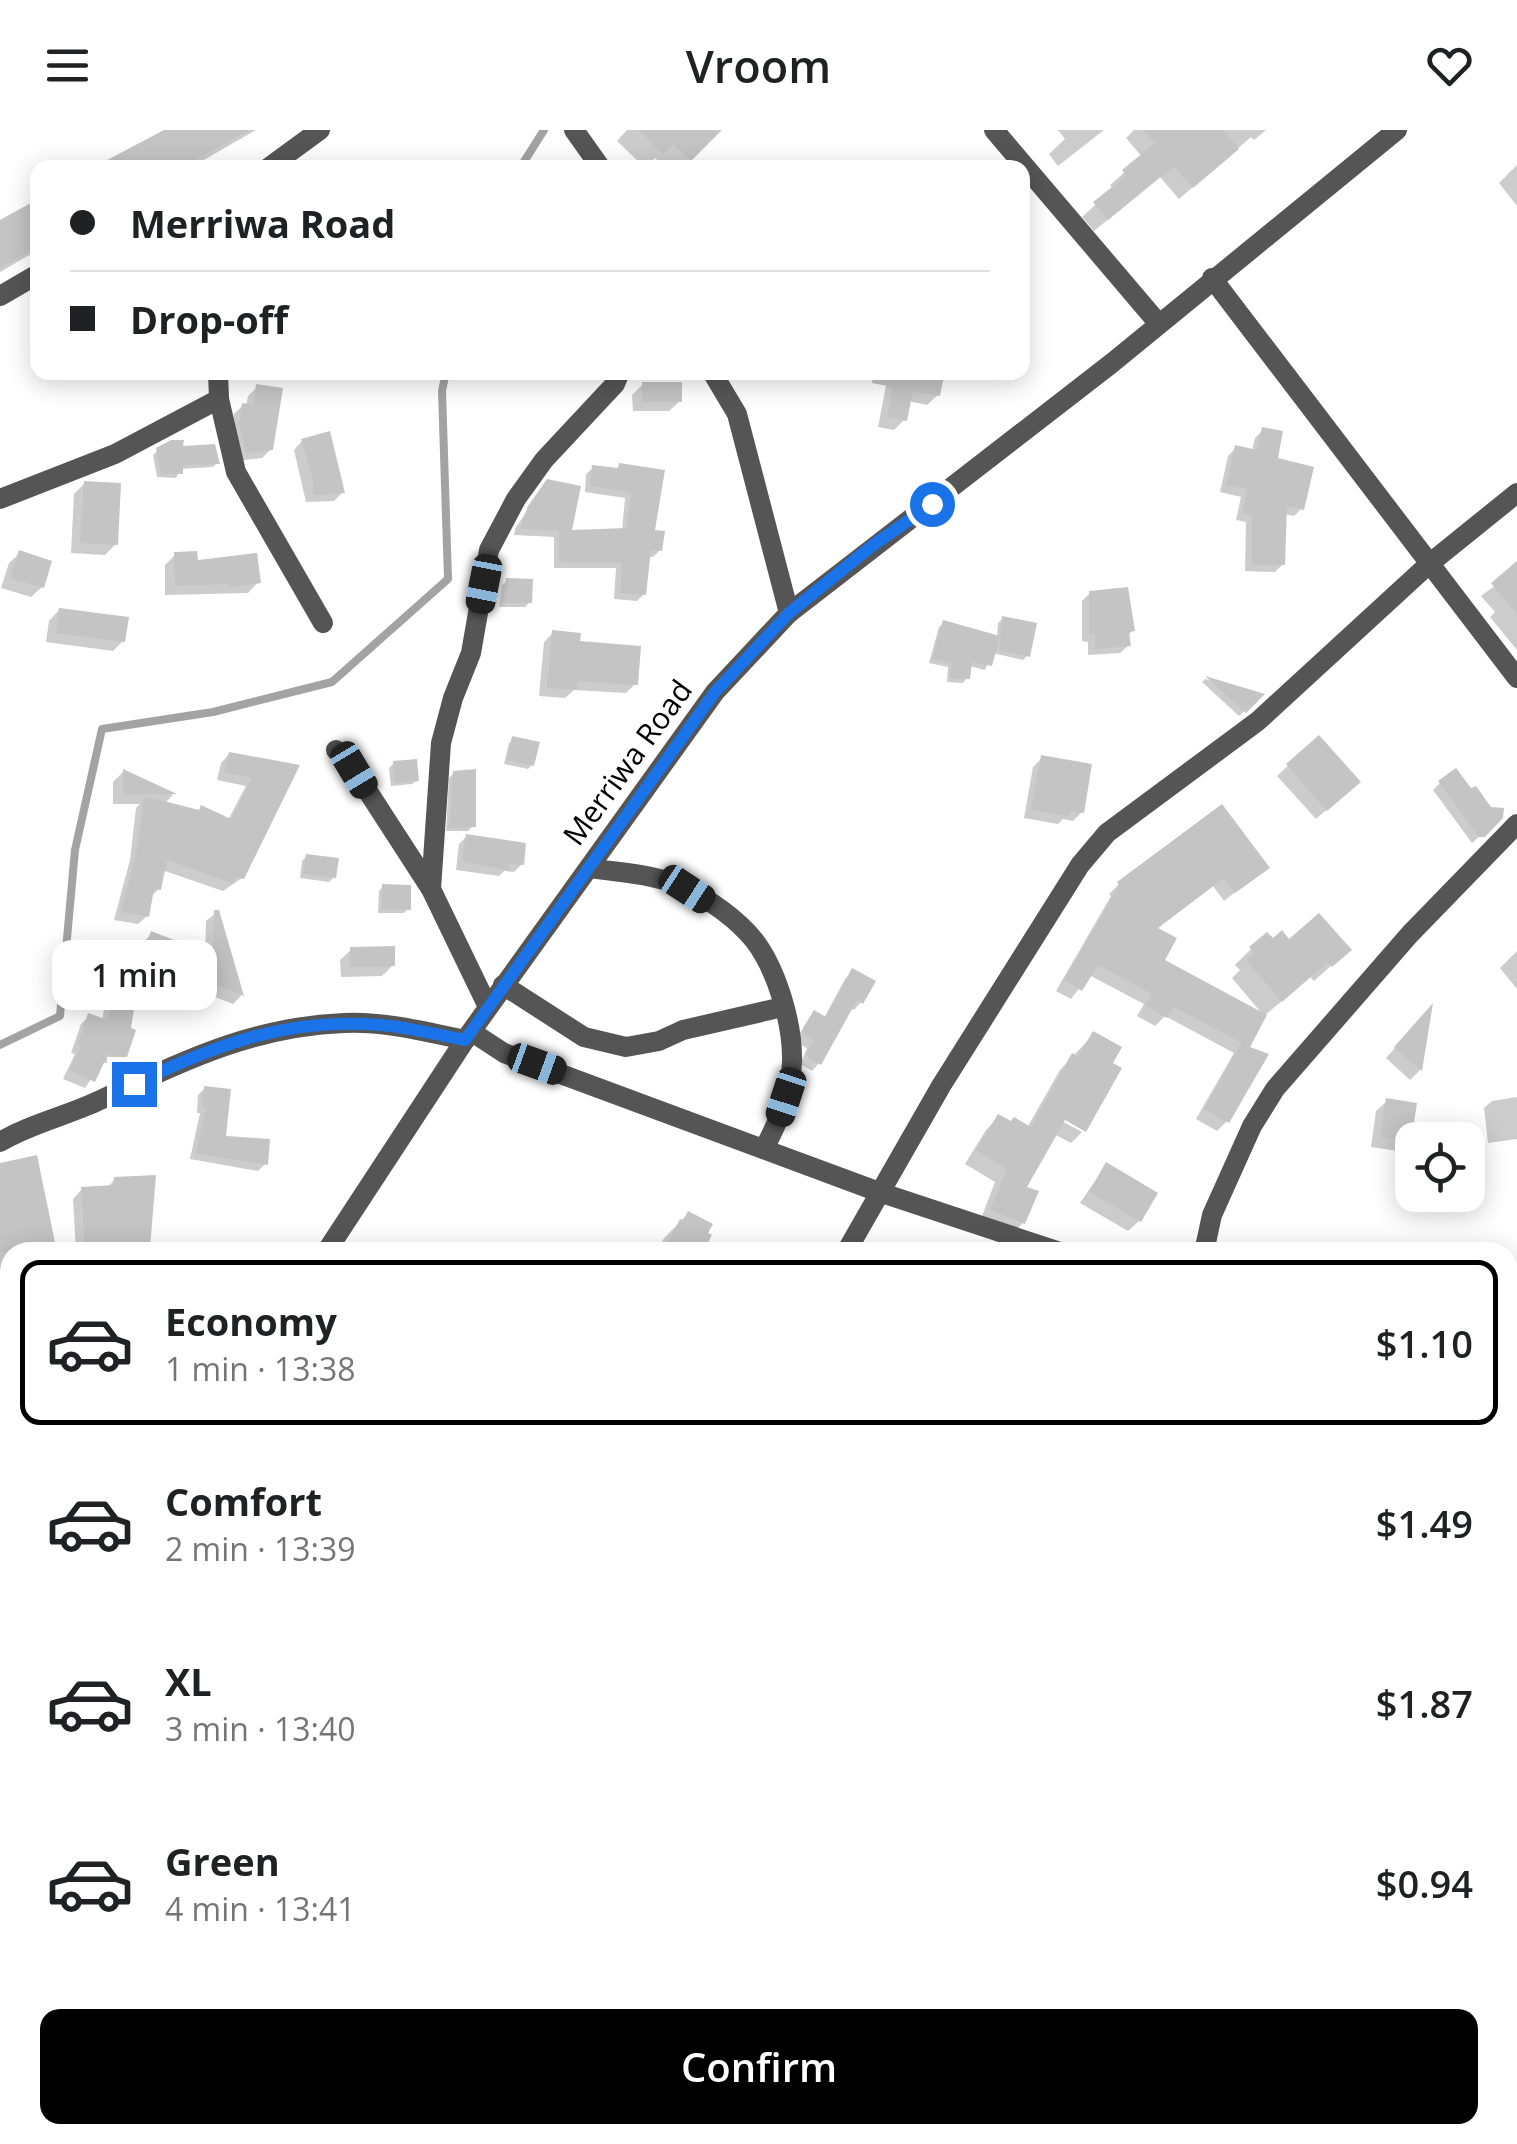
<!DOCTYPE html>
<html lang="en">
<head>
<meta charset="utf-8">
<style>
  :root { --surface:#fff; --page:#f2f2f2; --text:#202124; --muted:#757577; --line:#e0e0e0; --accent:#000 }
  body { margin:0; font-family:"Open Sans",sans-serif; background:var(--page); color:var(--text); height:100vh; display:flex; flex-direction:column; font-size:38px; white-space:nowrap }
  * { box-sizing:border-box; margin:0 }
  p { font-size:32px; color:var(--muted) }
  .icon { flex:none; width:55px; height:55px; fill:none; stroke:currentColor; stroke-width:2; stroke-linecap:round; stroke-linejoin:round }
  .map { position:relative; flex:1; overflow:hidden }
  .details { position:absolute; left:0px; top:1112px; width:1518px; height:902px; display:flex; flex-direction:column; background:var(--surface); border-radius:30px 30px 0 0; box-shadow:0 5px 25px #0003 }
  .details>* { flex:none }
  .banner { position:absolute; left:30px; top:30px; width:1000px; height:220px; border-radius:20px; box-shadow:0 5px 25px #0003; display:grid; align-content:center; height:220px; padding:0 40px; background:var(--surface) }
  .controls { position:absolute; left:1395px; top:992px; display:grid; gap:20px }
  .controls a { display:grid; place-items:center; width:90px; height:90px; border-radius:20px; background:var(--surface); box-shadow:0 5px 25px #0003; font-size:50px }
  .end { position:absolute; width:45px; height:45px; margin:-22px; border:12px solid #1a73e8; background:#fff; box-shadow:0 0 0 5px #fff }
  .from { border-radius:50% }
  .bubble { position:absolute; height:70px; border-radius:20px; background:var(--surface); box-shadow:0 5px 25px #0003; font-size:32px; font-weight:600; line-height:70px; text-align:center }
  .car { position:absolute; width:30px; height:60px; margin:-30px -15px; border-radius:12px; box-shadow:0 0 8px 2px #0007; background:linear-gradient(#222 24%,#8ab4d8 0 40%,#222 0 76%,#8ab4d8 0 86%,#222 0) }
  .banner b { display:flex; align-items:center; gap:35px; height:95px; font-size:38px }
  .banner b+b { border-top:2px solid var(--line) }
  .banner i { width:25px; height:25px; background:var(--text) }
  ul { padding:18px 0 0; list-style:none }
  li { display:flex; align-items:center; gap:30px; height:165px; margin:0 20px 15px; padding:0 20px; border:5px solid transparent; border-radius:20px }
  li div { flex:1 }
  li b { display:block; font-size:38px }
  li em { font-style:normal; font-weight:600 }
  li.on { border-color:var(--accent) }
  li>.icon { width:90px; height:90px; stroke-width:1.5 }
  .action { display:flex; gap:20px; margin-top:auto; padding:20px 40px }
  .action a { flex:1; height:115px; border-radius:20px; background:var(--accent); color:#fff; font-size:40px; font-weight:600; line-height:115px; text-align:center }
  header { display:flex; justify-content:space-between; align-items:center; height:130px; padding:0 40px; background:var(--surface); font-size:45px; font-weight:600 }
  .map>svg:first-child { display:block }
  .shadow { fill:#0003 }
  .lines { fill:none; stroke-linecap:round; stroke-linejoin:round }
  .stream { stroke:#a3a3a3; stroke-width:8 }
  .building { fill:#c4c4c4 }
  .minor { stroke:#555; stroke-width:20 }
  .tertiary { stroke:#555; stroke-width:20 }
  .route { stroke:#1a73e8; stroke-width:12 }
  .labels { text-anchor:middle; stroke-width:9; stroke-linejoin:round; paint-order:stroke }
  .street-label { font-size:30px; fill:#000; stroke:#fff }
</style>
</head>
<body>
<header><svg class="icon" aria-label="menu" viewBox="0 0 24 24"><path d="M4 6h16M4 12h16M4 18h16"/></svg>Vroom<svg class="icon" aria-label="heart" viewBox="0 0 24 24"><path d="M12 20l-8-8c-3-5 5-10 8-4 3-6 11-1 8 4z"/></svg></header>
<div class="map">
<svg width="1517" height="2014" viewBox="0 0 1517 2014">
  <rect width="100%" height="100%" fill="#fff"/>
  <!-- shadow -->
  <g class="shadow">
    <path d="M171 0H256L190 38H103Z"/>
    <path d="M627 0H711L714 4 681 38H665L655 28 645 38 617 11Z"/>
    <path d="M1058 0H1104L1058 36 1049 24 1065 9Z"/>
    <path d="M1134 0H1266L1254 10 1251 7 1179 69 1160 47 1094 101 1082 87 1113 59 1110 55 1142 27 1126 8Z"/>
    <path d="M1517 35V76L1499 53Z"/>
    <path d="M38 73V120L0 142V94Z"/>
    <path d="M887 250 938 265 927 275 908 271 905 289 894 300 878 297Z"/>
    <path d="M643 254 680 271 669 281H633L632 265Z"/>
    <path d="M257 257 271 319 262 328 237 331 231 303 234 284 243 275 246 276 248 266Z"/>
    <path d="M1263 300 1275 330 1302 378 1294 386 1284 384 1283 434 1275 442 1245 441 1246 392 1236 390 1241 367 1220 362 1228 326 1236 318 1252 321 1255 308Z"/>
    <path d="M302 311 343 362 334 371 306 372 294 320Z"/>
    <path d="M181 319 217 333 213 337 181 339 176 348 157 347 153 325 158 320Z"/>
    <path d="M620 336 660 420 653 427 648 426 644 464 637 471 614 469 616 438H554V407L514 405 515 399 541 359 569 402 622 401 625 368 585 362 586 344 593 338 616 340Z"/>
    <path d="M84 354 116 414 105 425 71 423 74 364Z"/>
    <path d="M20 423 42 457 31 467 1 458 9 433Z"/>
    <path d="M175 425 195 432 258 452 248 463 165 465V435Z"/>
    <path d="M1517 439V520L1490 487 1495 482 1481 466Z"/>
    <path d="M507 451 530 472 525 477H499L502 455Z"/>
    <path d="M1090 463 1133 500 1127 506 1128 516 1120 523 1088 525V512L1082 511V471Z"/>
    <path d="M59 480 123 511 113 521 46 512 49 491Z"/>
    <path d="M1003 488 1027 526 1023 530 992 523 985 540 969 536 967 548 963 553 947 552 948 537 929 533 939 497 944 493 997 507 998 493Z"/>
    <path d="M553 503 578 514 635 554 626 563 574 560 565 568 539 566 544 512Z"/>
    <path d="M1205 549 1260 566 1239 586 1202 552Z"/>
    <path d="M1318 608 1347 662 1316 689 1277 646Z"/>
    <path d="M513 609 532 635 528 639 504 634 509 613Z"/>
    <path d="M229 624 297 637 242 748 223 761 162 740 159 759 150 767 147 786 138 794 114 790 130 730 136 678 140 674H113V652L123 642 173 665 164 674 228 690 246 656 217 650 221 633Z"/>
    <path d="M1042 628 1082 682 1073 691 1063 689 1058 694 1024 688 1033 637Z"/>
    <path d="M394 633 417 650 412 654 391 656 389 638Z"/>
    <path d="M454 643 473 696 468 701H446L449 648Z"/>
    <path d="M1440 653 1501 687 1472 713 1433 660Z"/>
    <path d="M467 706 522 734 514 742 504 741 499 746 456 740 459 714Z"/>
    <path d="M307 726 334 747 329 752 300 748 302 731Z"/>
    <path d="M1266 738 1224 771 1213 756 1156 799 1162 831 1264 886 1247 918 1227 991 1217 1001 1196 989 1234 923 1165 886 1155 896 1137 886 1144 874 1089 845 1071 869 1056 861 1111 766 1109 764 1119 754Z"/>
    <path d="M383 756 408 779 404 783H378L379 761Z"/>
    <path d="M217 782 241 866 233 874 134 836 143 812 152 804 205 824 206 791Z"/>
    <path d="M1319 786 1332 835 1314 851 1310 847 1264 886 1232 848 1240 840 1235 835 1251 819 1272 811 1288 812Z"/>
    <path d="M351 820 393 835 382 846 341 847 340 830Z"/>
    <path d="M1517 821V859L1500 838Z"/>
    <path d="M853 841 861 872 854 880 850 878 819 933 812 941 800 934 807 918 797 913 796 908 814 883 824 888 845 849Z"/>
    <path d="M113 865 124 928 116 937 103 932 85 958 63 949 75 924 71 923 81 894 89 886 102 891 105 874Z"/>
    <path d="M1429 880 1420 940 1410 950 1386 928Z"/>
    <path d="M1094 904 1053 986 1082 1002 1071 1013 1054 1004 1024 1058 1023 1093 1010 1106 979 1094 995 1052 965 1034 986 1000 999 987 1027 998 1060 940Z"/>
    <path d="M205 958 223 1008 265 1034 258 1041 190 1029 200 983H197L198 965Z"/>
    <path d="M1517 967V1009L1488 1013 1484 978 1492 971Z"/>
    <path d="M1387 971 1409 1011 1398 1021 1371 1017 1376 981Z"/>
    <path d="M1106 1035 1139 1091 1128 1101 1080 1073Z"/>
    <path d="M153 1048 148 1118 143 1122H76L73 1069 82 1059 107 1058 115 1049Z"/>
    <path d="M40 1053 54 1122H10V1180L4 1210H10V1253L0 1255V1083Z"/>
    <path d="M688 1084 709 1106 700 1122H657L664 1108Z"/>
    <path d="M505 1117 519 1122H500Z"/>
    <path d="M1512 1233H1517V1303H1508V1238Z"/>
    <path d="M10 1322V1408L0 1407V1338L9 1333Z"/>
    <path d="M1517 1613V1756L1508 1761V1634Z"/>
    <path d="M4 1778 5 1795 0 1800V1779Z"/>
    <path d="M10 1942V1986H3L2 1949Z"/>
    <path d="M260 2005H318L323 2014H265Z"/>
    <path d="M680 2005H797L800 2014H681Z"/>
    <path d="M858 2005H905L882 2014H862Z"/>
    <path d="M1368 2005H1498L1504 2014H1436L1431 2007 1420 2014H1369L1365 2008Z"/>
  </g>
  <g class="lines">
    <!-- stream -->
    <g class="stream">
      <path d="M520 38 544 0"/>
      <path d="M0 915 60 886 75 720 102 599 213 582 332 552 448 449 442 261 446 242"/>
    </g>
  </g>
  <!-- building -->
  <g class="building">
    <path d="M164 0H250L180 38H92Z"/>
    <path d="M638 0H722L691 31 673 14 663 24Z"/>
    <path d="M1143 0H1223L1239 19 1193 58 1174 36 1108 90 1093 72 1126 46 1122 40 1155 13Z"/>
    <path d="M38 69V116L0 138V90Z"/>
    <path d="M873 242H924L944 246 940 266 913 261 907 291 887 287 893 257 872 253Z"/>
    <rect x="642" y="252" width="40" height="20"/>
    <path d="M256 254 283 258 273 320 246 323 239 293 242 273 253 275Z"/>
    <path d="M1262 297 1283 301 1278 328 1314 337 1304 380 1287 376 1285 435H1252V385L1242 383 1247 359 1226 355 1235 315 1257 320Z"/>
    <path d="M330 301 345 363 313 365V349L301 309Z"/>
    <path d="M171 310H184L183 316 215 314 220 334 183 335V344H161L156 318Z"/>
    <path d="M619 333 665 340 655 400 665 401 662 421 651 420 646 465 620 463 622 433 559 432V401L520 399 528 376 547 349 581 356 572 400 627 398 631 362 590 356 592 335 618 338Z"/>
    <path d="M84 351 121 353 118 415 80 413Z"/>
    <path d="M19 420 52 431 44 458 10 448Z"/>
    <path d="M197 421 198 430 257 423 261 453 230 457V454L175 456 174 422Z"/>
    <path d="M1517 431V484L1491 453Z"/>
    <path d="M506 448 533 449 532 473H502Z"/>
    <path d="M1128 457 1135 501 1129 502 1131 516 1095 519V504H1089V461Z"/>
    <path d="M59 478 129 487 125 512 56 503Z"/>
    <path d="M1002 486 1037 493 1030 527 999 520Z"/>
    <path d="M943 490 1000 506 992 536 972 532 970 549 950 548 951 533 932 529Z"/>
    <path d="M552 500 581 503 580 511 641 516 638 555 578 551 577 560 547 558Z"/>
    <path d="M1205 546 1265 564 1246 583Z"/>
    <path d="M1319 605 1361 652 1327 681 1286 634Z"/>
    <path d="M512 606 540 612 534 636 507 630Z"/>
    <path d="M229 622 300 635 244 749 234 747V754L167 730 161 760 154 759 149 787 121 782 137 720 144 666 199 680 201 675 231 689 252 648 224 642Z"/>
    <path d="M1041 625 1092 634 1084 683 1069 681V686L1031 680Z"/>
    <path d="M417 629 419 651 394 653 393 631Z"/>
    <path d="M1456 638 1471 658 1476 656 1491 677 1504 678 1503 688 1485 707H1479L1438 651Z"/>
    <path d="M123 639 177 664 123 665Z"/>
    <path d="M476 639V697L449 698 453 641Z"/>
    <path d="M1222 674 1270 738 1235 763 1224 748 1158 798 1177 808 1165 830 1267 885 1250 917 1269 924 1229 993 1204 979 1241 913 1246 915 1174 877 1167 888 1145 875 1152 864 1098 835 1082 861 1064 850 1119 755 1117 752Z"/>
    <path d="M466 704 526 713 524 735 509 734V740L462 732Z"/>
    <path d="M306 724 339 728 336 748 303 744Z"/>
    <path d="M382 754 411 755V780L382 779Z"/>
    <path d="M214 780H219L244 866 141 827 151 801 213 825Z"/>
    <path d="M1319 783 1352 820 1332 837 1328 832 1282 872 1246 830 1255 823 1249 817 1267 802 1273 808 1282 800 1289 809Z"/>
    <path d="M395 816V836L350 837V817Z"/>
    <path d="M852 838 876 851 863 874 857 870 821 935 806 926 813 910 804 905 803 898 814 880 826 887Z"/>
    <path d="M112 863 136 867 131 898 136 900 126 930 108 924 95 952 69 940 81 916 78 914 88 883 108 890Z"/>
    <path d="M1433 873 1422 941 1394 917Z"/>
    <path d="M1093 901 1122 917 1113 933 1122 938 1086 1002 1065 990 1027 1057 1039 1061 1025 1094 990 1080 1007 1039 976 1020 998 984 1011 991 1014 987 1031 997 1072 923 1078 927Z"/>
    <path d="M204 956 231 959 226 1006 270 1009 268 1035 196 1023 206 977 202 976Z"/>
    <path d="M1386 968 1417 973 1411 1012 1380 1007Z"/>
    <path d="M37 1025 57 1122H0V1033Z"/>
    <path d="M1106 1032 1158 1063 1141 1092 1089 1062Z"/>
    <path d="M156 1045 150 1118 85 1122 81 1057 114 1055V1047Z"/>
    <path d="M688 1081 713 1094 708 1103 712 1105 703 1122H663L680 1089 683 1090Z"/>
  </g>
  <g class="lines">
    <!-- minor -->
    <g class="minor">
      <path d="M574 0 601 38"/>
      <path d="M994 0 1159 194"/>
      <path d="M268 38 320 0"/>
      <path d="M1212 148 1517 548"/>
      <path d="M0 166 38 144"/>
      <path d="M218 242 219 269 236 342 323 493"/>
      <path d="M712 242 737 284 789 483"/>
      <path d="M0 369 115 324 219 269"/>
      <path d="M336 620 354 640 431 759 488 877"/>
      <path d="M590 738C621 743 658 744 687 759 710 770 737 789 754 810 777 840 793 894 792 932 791 964 778 992 764 1019"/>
      <path d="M431 759 441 613 453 568 471 523 489 420 516 369 544 330 615 254 620 242"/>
      <path d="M503 855 584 907 626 917 659 911 683 900 783 877"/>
      <path d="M472 902 504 923 879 1062 1060 1122"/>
      <path d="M0 1012C30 994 66 986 98 971 182 932 249 897 344 893 384 891 426 902 465 910"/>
      <path d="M846 1122 941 956 1080 735 1107 703 1258 591 1429 434 1517 363"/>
      <path d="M1204 1122 1212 1085 1252 996 1275 959 1410 804 1517 694"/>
      <path d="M1508 1156 1517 1155"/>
      <path d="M1508 1442H1517"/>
      <path d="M1508 1830 1517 1836"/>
      <path d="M1508 1905 1517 1921"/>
      <path d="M536 2005 539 2014"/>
      <path d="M831 2005 834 2014"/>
      <path d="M1139 2005V2014"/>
    </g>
    <!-- tertiary -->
    <g class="tertiary">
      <path d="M326 1122 465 910 715 562 789 483 1112 233 1397 0"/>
      <path d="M0 1668 10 1663"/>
      <path d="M0 1710 10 1714"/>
      <path d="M202 2005 207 2014"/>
    </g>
  </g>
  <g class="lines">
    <!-- route -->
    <path class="route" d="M134 954C215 915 288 887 380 895 409 897 437 905 465 910L715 562 789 483 872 416 932 374"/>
  </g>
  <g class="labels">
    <!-- street labels -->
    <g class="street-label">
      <text transform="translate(628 633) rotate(-54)" y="10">Merriwa Road</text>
    </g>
  </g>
</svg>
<div class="controls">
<a><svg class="icon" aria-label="locate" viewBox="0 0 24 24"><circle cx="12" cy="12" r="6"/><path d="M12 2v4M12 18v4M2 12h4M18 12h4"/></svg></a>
</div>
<i class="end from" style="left:932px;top:374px"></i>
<i class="end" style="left:134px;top:954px"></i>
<div class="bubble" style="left:52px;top:810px;width:165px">1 min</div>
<i class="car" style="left:484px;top:454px;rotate:191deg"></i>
<i class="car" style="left:354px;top:640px;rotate:149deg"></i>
<i class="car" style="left:687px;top:759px;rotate:123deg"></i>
<i class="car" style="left:537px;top:934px;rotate:110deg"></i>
<i class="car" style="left:786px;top:967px;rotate:198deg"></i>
<div class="banner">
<b><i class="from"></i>Merriwa Road</b>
<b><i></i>Drop-off</b>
</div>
<section class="details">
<ul>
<li class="on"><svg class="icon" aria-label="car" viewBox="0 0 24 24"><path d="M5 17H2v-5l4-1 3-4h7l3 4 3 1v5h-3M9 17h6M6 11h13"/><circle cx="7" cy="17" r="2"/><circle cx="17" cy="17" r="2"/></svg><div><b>Economy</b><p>1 min · 13:38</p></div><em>$1.10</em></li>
<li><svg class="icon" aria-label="car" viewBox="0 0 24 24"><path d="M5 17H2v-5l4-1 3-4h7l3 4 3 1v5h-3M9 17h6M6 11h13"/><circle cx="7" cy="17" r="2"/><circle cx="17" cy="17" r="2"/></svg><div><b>Comfort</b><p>2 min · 13:39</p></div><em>$1.49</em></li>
<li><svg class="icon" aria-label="car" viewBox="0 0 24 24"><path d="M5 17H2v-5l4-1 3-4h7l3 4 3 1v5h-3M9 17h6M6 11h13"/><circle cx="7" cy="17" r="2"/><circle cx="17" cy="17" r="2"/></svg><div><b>XL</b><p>3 min · 13:40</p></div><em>$1.87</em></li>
<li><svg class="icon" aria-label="car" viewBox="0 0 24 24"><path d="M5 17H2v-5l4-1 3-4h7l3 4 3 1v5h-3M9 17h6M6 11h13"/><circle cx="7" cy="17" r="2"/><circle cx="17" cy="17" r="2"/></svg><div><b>Green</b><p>4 min · 13:41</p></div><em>$0.94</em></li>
</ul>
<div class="action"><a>Confirm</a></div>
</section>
</div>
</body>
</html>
